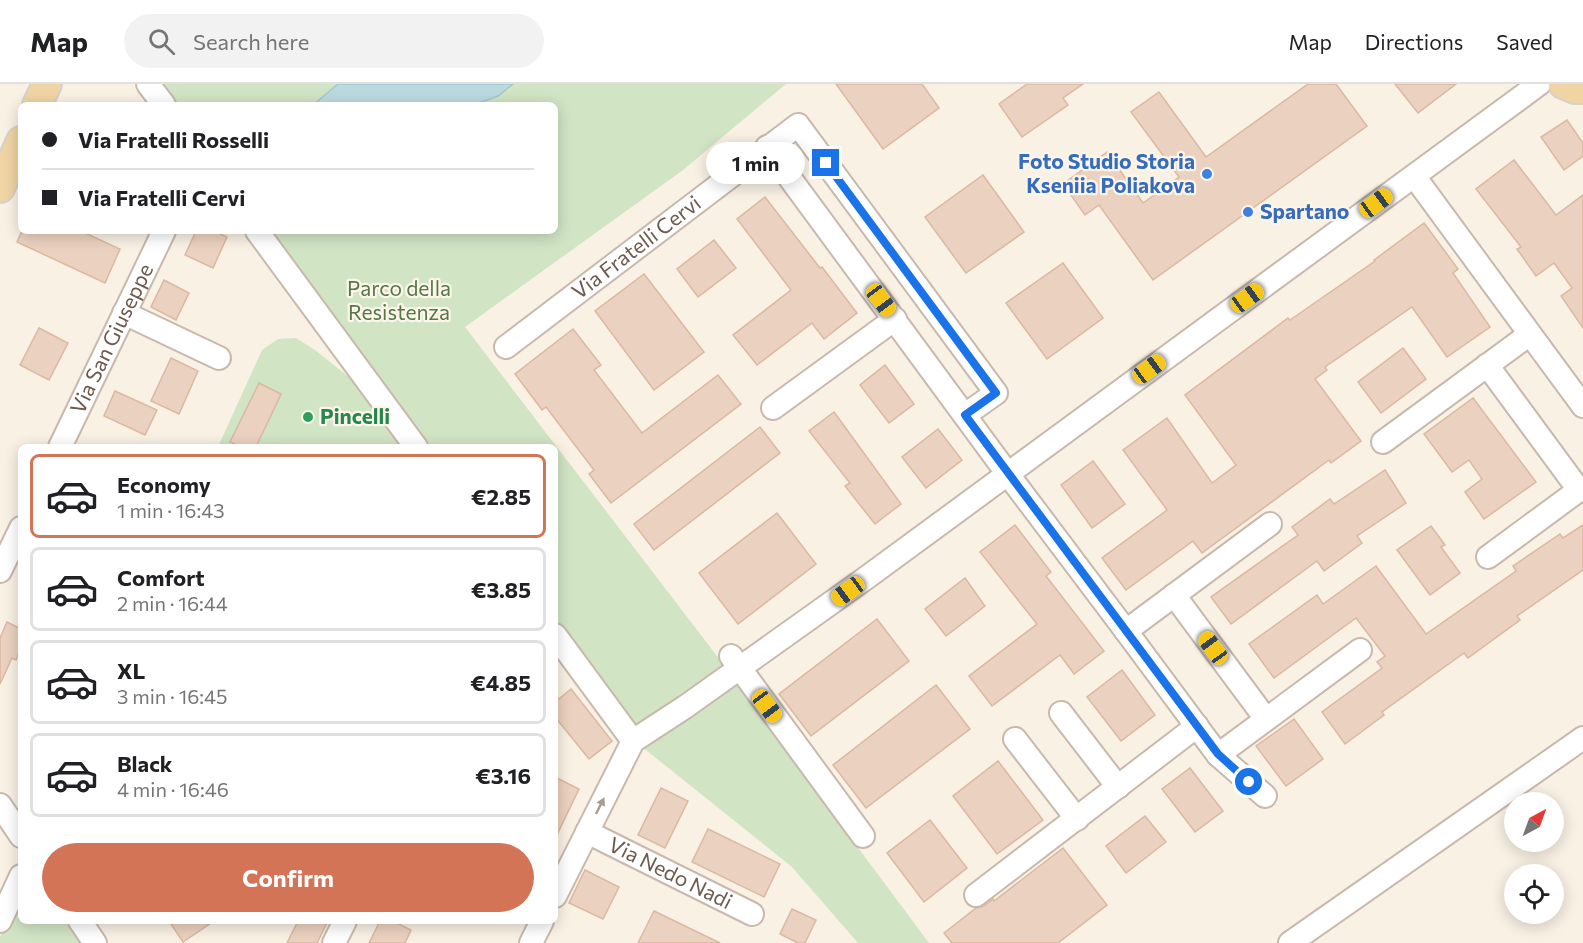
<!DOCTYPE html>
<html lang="en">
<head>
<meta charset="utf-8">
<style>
  :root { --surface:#fff; --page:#f2f2f2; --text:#202124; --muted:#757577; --line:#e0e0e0; --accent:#d47457 }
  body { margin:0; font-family:Commissioner,sans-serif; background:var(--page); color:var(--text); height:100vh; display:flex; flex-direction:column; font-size:22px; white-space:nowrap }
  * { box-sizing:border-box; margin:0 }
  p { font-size:20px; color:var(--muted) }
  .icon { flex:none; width:33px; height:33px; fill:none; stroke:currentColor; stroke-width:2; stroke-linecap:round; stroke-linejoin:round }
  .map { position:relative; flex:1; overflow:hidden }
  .panel { position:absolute; left:18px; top:360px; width:540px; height:480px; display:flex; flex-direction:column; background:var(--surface); border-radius:9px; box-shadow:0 3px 15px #0003 }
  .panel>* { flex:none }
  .top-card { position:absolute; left:18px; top:18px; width:540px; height:132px; border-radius:9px; box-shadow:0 3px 15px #0003; display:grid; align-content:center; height:132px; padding:0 24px; background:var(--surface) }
  .needle { width:39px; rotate:41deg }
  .fabs { position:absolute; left:1504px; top:708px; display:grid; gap:12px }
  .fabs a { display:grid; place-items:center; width:60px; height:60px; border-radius:50%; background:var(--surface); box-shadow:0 3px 15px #0003; font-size:30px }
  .end { position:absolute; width:27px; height:27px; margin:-14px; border:8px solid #1a73e8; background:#fff; box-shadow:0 0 0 3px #fff }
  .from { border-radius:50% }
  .bubble { position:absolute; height:42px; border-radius:21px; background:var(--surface); box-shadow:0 3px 15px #0003; font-size:20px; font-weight:700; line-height:42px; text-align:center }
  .car { position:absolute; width:18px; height:36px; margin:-18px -9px; border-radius:8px; box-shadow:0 0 4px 2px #0007; background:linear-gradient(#f5c518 24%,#345 0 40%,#f5c518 0 76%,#345 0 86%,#f5c518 0) }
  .top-card b { display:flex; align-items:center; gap:21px; height:57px; font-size:22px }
  .top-card b+b { border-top:2px solid var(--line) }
  .top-card i { width:15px; height:15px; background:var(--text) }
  ul { padding:10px 0 0; list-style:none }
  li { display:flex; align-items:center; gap:18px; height:84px; margin:0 12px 9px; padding:0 12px; border:3px solid var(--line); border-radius:9px }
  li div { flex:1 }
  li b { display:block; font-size:22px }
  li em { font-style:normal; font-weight:700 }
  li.selected { border-color:var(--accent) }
  li>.icon { width:54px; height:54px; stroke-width:1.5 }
  .primary-button { display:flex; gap:12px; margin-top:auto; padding:12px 24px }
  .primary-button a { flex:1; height:69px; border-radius:36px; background:var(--accent); color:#fff; font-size:24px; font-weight:700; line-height:69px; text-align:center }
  header { display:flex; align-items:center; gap:36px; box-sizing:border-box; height:84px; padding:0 30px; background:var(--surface); border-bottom:2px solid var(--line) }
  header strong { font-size:28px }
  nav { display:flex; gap:33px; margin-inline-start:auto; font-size:21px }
  .search { width:420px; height:54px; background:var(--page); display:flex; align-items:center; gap:15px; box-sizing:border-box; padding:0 21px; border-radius:33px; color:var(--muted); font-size:22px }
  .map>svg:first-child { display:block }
  .green { fill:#d1e4c4 }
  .water { fill:#bbdae0; stroke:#a2c8d0; stroke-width:1.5 }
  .building { fill:#ebd1bf; stroke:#dbb8a1; stroke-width:1.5 }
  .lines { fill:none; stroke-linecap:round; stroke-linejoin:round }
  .minor-casing { stroke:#c8b9ac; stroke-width:26 }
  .major-casing { stroke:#d6d1cd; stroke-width:32 }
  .minor { stroke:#fff; stroke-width:22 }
  .major { stroke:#f0d4a4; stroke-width:28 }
  .oneway { fill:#a89b94 }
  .route { stroke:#1a73e8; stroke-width:8 }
  .shop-dot { fill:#3f7fe0; stroke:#fcf5e9; stroke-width:2 }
  .leisure-dot { fill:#2e9e5b; stroke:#fcf5e9; stroke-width:2 }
  .labels { text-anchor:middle; stroke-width:4.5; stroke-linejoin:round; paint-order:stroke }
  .shop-label { font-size:21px; font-weight:bold; fill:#366cbe; stroke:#fcf5e9; text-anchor:end }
  .street-label { font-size:21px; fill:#6e594d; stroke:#fcf5e9 }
  .park-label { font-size:21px; fill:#567849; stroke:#fcf5e9 }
  .leisure-label { font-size:21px; font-weight:bold; fill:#27864d; stroke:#fcf5e9; text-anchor:start }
</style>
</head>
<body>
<header>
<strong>Map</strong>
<div class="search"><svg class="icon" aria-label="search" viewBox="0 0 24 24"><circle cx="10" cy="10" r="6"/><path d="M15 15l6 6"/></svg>Search here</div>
<nav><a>Map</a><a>Directions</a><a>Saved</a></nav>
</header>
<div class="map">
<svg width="1583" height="859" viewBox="0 0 1583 859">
  <rect width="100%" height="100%" fill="#f9f1e4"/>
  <!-- green -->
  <g class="green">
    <path d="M151 0H786L683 86 465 243 730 589 634 654 555 548V363H419L259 147H555V21H166Z"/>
    <path d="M296 254 315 266 365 306 409 363H218L262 266 278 255Z"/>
    <path d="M731 593 929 859H858L792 783 636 658Z"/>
    <path d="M21 807V837H75L90 859H0V853Z"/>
  </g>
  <!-- water -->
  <path class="water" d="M338 0H513L498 12 473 21H313Z"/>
  <!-- building -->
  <g class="building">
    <path d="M836 0H922L939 24 883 65Z"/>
    <path d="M1027 0H1083L1063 14 1068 21 1022 53 999 20Z"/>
    <path d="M1308 0H1336L1367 42 1153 196 1099 121 1085 131 1063 100 1107 68 1143 119 1179 93 1131 28 1159 8 1206 73Z"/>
    <path d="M1395 0H1456L1418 29Z"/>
    <path d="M1567 36 1583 59V72L1564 86 1541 53Z"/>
    <path d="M1514 76 1556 131 1583 111V244L1561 212 1572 204 1554 179 1536 192 1517 165 1521 163 1476 105Z"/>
    <path d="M983 91 1024 148 966 189 925 133Z"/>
    <path d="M765 113 820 184 822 183 857 229 824 255 812 239 757 281 733 251 791 206 737 135Z"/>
    <path d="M1424 139 1458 185 1453 189 1490 243 1447 273 1412 223 1325 283 1327 286 1315 295 1361 357 1331 379 1329 376 1202 469 1193 457 1126 506 1102 474 1167 426 1123 366 1167 334 1212 399 1236 381 1185 311 1288 234 1290 236 1375 177 1374 176Z"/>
    <path d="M22 147H81L120 165 105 199 17 158Z"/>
    <path d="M196 147H214L227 153 213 184 185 171Z"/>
    <path d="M714 156 736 184 698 213 677 185Z"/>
    <path d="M1063 179 1103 234 1047 275 1006 219Z"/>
    <path d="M644 190 704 268 654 306 595 227Z"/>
    <path d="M164 196 189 209 176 236 151 223Z"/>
    <path d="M39 244 68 259 49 296 20 281Z"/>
    <path d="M573 245 601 281 594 286 642 349 718 291 741 320 611 419 589 390 594 386 546 323 542 326 515 290Z"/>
    <path d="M1403 264 1426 295 1381 329 1358 298Z"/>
    <path d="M171 274 198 287 179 330 151 317Z"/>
    <path d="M885 281 914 320 889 339 860 301Z"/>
    <path d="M259 299 281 310 256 363H241L230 358Z"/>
    <path d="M115 307 157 326 145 351 104 332Z"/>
    <path d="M1473 314 1536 398 1484 435 1465 408 1482 395 1469 376 1452 388 1424 350Z"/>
    <path d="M834 328 901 420 875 440 845 402 850 399 809 347Z"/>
    <path d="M760 343 780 369 654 466 634 440Z"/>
    <path d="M938 345 962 376 926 404 902 373Z"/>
    <path d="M1093 377 1125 420 1092 444 1061 401Z"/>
    <path d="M1385 386 1406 419 1357 452 1362 459 1324 487 1317 477 1231 540 1211 513 1298 451 1292 443 1330 415 1334 420Z"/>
    <path d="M777 429 816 480 738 540 699 489Z"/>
    <path d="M1015 441 1051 488 1046 492 1104 567 1074 590 1060 571 992 622 969 592 1037 540 980 468Z"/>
    <path d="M1583 441V486L1517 532 1520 536 1468 574 1464 569 1382 628 1384 631 1345 660 1322 628 1382 584 1377 578 1385 572 1356 534 1274 594 1249 560 1317 511 1323 520 1376 482 1426 550 1516 487 1513 482 1560 450 1563 454Z"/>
    <path d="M1431 442 1445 461 1441 463 1460 489 1430 511 1397 466Z"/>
    <path d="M965 494 985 522 946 552 925 525Z"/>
    <path d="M877 535 909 577 811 652 779 610Z"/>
    <path d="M7 538 21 545V564L16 576 12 574 0 600V554Z"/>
    <path d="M1122 586 1155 631 1121 657 1087 613Z"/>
    <path d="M936 601 970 645 866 724 833 681Z"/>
    <path d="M571 605 612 657 589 675 555 633V618Z"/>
    <path d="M1294 635 1323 675 1286 702 1256 662Z"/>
    <path d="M998 677 1043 736 997 770 953 712Z"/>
    <path d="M1190 684 1223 727 1195 748 1162 705Z"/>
    <path d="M555 693 579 705 555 755Z"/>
    <path d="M661 704 688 717 665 764 638 751Z"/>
    <path d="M1145 732 1166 758 1126 789 1106 762Z"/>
    <path d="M930 736 967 784 924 818 887 769Z"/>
    <path d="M708 745 780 780 764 813 692 778Z"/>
    <path d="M1063 764 1107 821 1058 859H952L944 849 976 824 984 822 993 815 994 817Z"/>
    <path d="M585 786 619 803 603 835 569 819Z"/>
    <path d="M792 825 816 836 805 859H798L780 850Z"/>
    <path d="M654 827 720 859H638Z"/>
    <path d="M169 837H214L183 858Z"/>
    <path d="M298 837H328L317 859H287Z"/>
    <path d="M380 837H393L411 846 405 859H369Z"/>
  </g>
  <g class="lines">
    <defs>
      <g id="minor">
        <path d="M148 0 164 21"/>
        <path d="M767 63 1007 389 1126 547 1270 440"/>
        <path d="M257 147 416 363"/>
        <path d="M124 229 219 274"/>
        <path d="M1530 250 1583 322"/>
        <path id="s1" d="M506 263 798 41 996 309 965 331"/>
        <path d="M1487 281 1579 406 1488 473"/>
        <path d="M773 324 895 235"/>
        <path d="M1383 358 1530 250 1414 92"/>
        <path id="s2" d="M60 363 164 147"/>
        <path d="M0 487 21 444"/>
        <path d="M1174 511 1266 635"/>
        <path d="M1126 547 1218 671 1265 712"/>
        <path d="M555 551 633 657"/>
        <path d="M731 572 863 752"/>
        <path d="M1061 629 1118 703"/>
        <path d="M1015 655 1077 735"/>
        <path d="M1218 671 1360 566"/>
        <path d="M0 721 21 752"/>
        <path id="s3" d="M587 748 752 830"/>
        <path d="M976 811 1197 642"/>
        <path d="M555 812 633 657 685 623 866 494 1539 0"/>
        <path d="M0 837 21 792"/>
        <path d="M80 837 95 859"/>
        <path d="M334 859 345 837"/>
        <path d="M531 859 542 837"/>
        <path d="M1290 859 1583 654"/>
      </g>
      <g id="major">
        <path d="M1563 0 1575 5H1583"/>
        <path d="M37 21 47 0"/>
        <path d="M0 104 21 57"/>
      </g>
    </defs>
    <!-- minor casing -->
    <use href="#minor" class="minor-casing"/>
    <!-- major casing -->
    <use href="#major" class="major-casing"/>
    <!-- minor -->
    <use href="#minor" class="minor"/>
    <!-- major -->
    <use href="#major" class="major"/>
  </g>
  <!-- one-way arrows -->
  <defs><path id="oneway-solid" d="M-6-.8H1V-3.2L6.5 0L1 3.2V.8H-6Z" transform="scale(1.5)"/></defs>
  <use class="oneway" href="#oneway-solid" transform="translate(600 722) rotate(-63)"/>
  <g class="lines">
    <!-- route -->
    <path class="route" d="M826 79 996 309 965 331 1218 670 1249 698"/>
  </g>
  <!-- markers -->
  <g class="shop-dot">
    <circle cx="1207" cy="90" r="6"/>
    <circle cx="1248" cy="128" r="6"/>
  </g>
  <circle class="leisure-dot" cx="308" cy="333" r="6"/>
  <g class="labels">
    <!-- shop labels -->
    <g class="shop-label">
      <text x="1195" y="85">Foto Studio Storia<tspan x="1195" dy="24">Kseniia Poliakova</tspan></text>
      <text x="1260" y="135" text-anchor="start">Spartano</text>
    </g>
    <!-- street labels -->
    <g class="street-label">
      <text dy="7" stroke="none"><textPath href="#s1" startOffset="164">Via Fratelli Cervi</textPath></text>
      <text dy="7" stroke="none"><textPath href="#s2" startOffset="120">Via San Giuseppe</textPath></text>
      <text dy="7" stroke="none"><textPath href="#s3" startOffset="93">Via Nedo Nadi</textPath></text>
    </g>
    <!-- park labels -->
    <g class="park-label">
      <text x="399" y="212">Parco della<tspan x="399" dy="24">Resistenza</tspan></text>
    </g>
    <!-- leisure labels -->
    <g class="leisure-label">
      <text x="320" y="340">Pincelli</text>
    </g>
  </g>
</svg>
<div class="fabs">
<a><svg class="needle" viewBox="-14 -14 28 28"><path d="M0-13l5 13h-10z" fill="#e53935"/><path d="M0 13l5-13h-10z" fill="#757577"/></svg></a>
<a><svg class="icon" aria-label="locate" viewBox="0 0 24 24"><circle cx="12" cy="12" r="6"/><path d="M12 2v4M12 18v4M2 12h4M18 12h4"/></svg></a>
</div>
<i class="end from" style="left:1249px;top:698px"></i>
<i class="end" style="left:826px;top:79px"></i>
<div class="bubble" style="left:706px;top:58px;width:99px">1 min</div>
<i class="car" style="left:1376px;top:119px;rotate:54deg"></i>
<i class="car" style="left:1247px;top:214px;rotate:54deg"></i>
<i class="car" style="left:881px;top:216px;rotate:143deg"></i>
<i class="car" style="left:1149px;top:285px;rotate:54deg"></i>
<i class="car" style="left:848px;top:507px;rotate:234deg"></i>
<i class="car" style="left:1213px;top:564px;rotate:324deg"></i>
<i class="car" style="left:767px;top:622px;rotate:143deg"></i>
<div class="top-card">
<b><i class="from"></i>Via Fratelli Rosselli</b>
<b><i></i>Via Fratelli Cervi</b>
</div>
<section class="panel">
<ul>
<li class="selected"><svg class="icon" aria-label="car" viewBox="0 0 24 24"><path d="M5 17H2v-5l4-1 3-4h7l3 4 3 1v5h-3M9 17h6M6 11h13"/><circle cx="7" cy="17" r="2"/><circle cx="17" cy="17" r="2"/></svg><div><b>Economy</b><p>1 min · 16:43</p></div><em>€2.85</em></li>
<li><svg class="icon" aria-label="car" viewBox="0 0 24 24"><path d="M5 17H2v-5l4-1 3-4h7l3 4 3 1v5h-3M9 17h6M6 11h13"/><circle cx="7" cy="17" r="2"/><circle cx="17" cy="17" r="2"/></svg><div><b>Comfort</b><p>2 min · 16:44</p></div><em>€3.85</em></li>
<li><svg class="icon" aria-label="car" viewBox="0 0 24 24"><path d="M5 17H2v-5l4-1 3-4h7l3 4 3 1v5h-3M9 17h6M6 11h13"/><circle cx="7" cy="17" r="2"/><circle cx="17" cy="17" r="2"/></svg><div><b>XL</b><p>3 min · 16:45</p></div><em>€4.85</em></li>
<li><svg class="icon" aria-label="car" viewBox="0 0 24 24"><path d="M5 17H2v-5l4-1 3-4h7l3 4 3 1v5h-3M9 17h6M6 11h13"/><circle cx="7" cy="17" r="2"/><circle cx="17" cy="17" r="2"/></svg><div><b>Black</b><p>4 min · 16:46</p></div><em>€3.16</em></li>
</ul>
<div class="primary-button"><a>Confirm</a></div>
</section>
</div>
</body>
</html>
